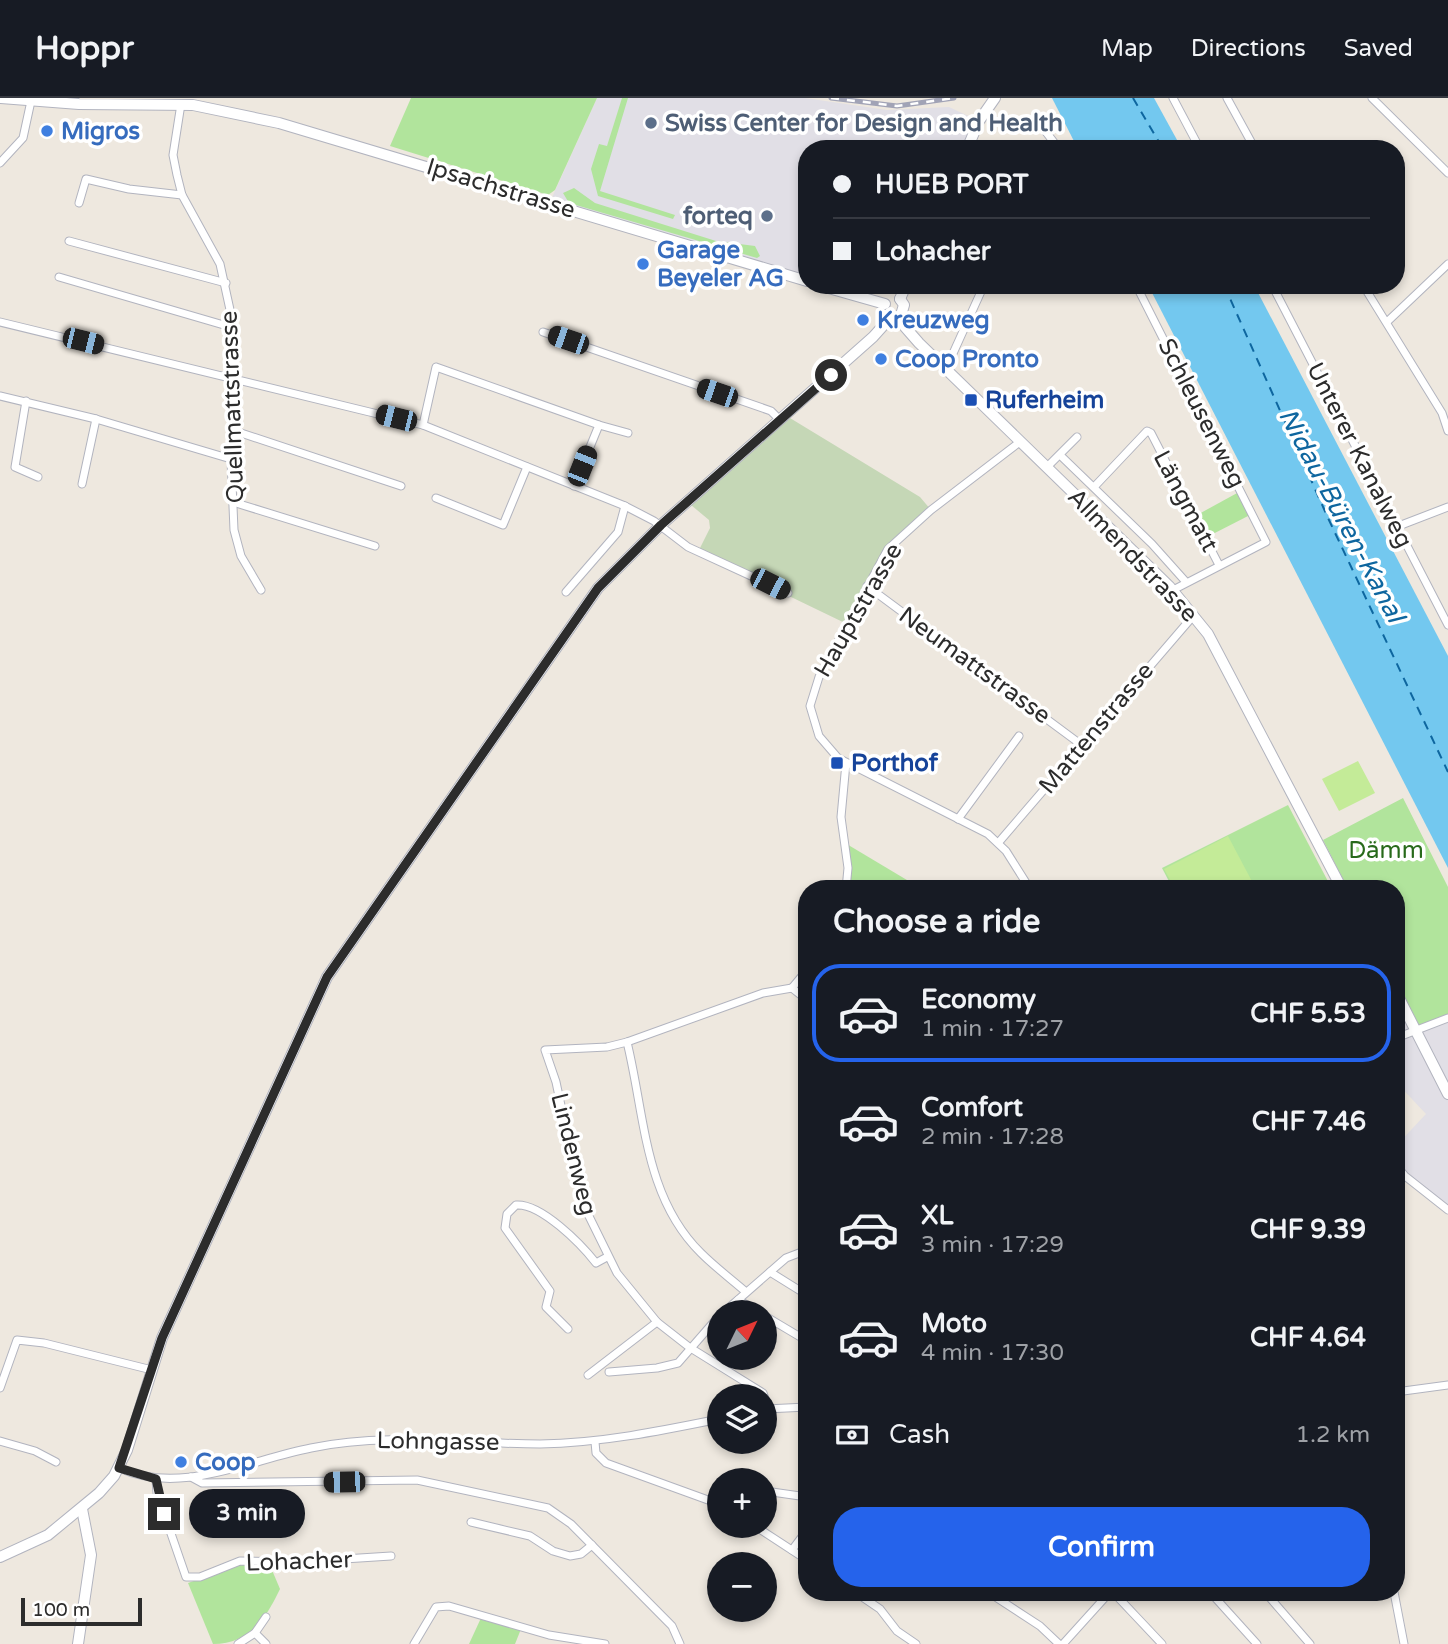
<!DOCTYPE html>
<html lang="en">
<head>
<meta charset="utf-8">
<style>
  :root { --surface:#171b24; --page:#20242c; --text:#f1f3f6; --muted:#9ea1a6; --line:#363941; --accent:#2563eb }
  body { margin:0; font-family:"Varela Round",sans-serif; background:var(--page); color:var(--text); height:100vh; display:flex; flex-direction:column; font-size:26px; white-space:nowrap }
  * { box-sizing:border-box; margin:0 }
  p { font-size:23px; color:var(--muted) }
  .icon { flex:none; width:38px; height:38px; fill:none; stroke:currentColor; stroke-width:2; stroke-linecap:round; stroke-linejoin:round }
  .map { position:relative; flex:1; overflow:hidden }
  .drawer { position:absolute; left:798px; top:782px; width:607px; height:721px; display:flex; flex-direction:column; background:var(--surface); border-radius:28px; box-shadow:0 4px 10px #0003 }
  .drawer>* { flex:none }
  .hud { position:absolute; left:798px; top:42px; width:607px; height:154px; border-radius:28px; box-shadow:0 4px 10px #0003; display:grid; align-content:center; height:154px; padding:0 35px; background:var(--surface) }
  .needle { width:46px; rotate:47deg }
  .controls { position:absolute; left:707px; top:1202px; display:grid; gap:14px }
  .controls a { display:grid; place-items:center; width:70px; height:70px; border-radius:50%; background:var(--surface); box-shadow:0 4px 10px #0003; font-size:35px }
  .scale { position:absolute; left:21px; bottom:18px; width:121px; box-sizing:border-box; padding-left:7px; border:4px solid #2c2c2c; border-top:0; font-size:19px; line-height:24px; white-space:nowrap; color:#2c2c2c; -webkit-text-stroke:5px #fff; paint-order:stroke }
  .end { position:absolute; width:32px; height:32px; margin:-16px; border:9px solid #2c2c2c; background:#fff; box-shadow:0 0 0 4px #fff }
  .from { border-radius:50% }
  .bubble { position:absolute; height:49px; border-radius:24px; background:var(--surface); box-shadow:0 4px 10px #0003; font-size:23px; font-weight:800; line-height:49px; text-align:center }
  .car { position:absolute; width:21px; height:42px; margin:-21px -10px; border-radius:9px; box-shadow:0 0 5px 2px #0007; background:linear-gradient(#222 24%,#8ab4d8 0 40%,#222 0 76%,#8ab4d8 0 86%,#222 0) }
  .hud b { display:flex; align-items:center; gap:24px; height:66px; font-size:26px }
  .hud b+b { border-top:2px solid var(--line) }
  .hud i { width:18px; height:18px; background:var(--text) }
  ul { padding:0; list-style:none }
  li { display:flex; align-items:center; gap:21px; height:98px; margin:0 14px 10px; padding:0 21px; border:4px solid transparent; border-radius:28px }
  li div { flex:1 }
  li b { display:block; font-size:26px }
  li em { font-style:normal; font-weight:800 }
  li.current { border-color:var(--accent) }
  li>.icon { width:63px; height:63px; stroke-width:1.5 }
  h2 { padding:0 35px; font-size:32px; line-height:84px }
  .pay { display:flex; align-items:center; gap:18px; height:77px; padding:0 35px; font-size:26px }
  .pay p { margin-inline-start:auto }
  .primary-button { display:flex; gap:14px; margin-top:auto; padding:14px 35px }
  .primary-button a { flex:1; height:80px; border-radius:28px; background:var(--accent); color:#fff; font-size:28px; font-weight:800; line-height:80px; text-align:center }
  header { display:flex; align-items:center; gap:42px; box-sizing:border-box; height:98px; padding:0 35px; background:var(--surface); border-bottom:2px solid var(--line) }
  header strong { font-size:33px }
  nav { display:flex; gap:38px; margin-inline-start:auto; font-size:24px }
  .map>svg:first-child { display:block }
  .industrial { fill:#e1dfe6 }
  .green { fill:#b1e49c }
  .cemetery { fill:#c5d7b6 }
  .pitch { fill:#c4eb98 }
  .water { fill:#73c8ef }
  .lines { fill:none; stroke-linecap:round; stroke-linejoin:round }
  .ferry { stroke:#0e669f; stroke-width:2; stroke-dasharray:9 7; stroke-linecap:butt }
  .street-casing { stroke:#b2b4bf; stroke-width:9 }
  .secondary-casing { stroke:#b2b4bf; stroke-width:12 }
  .street { stroke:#fff; stroke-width:7 }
  .secondary { stroke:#fff; stroke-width:10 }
  .rail-casing { stroke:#a1a3b6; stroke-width:5 }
  .rail { stroke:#fff; stroke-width:2.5; stroke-dasharray:8; stroke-linecap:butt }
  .route { stroke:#2c2c2c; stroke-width:9 }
  .service-dot { fill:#5c6f8a; stroke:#fff; stroke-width:2.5 }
  .shop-dot { fill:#3f7fe0; stroke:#fff; stroke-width:2.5 }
  .transit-dot { fill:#1a4fb4; stroke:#fff; stroke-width:2.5 }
  .labels { text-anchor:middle; stroke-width:7; stroke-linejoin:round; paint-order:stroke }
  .service-label { font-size:24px; font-weight:bold; fill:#4e5e75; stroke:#fff; text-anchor:start }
  .shop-label { font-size:24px; font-weight:bold; fill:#366cbe; stroke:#fff; text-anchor:start }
  .street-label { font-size:24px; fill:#2c2c2c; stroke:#fff }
  .transit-label { font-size:24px; font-weight:bold; fill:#164399; stroke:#fff; text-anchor:start }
  .park-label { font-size:24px; fill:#286a1b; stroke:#fff }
  .water-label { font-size:26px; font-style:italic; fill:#0e669f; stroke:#fff }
</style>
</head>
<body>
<header>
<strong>Hoppr</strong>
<nav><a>Map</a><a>Directions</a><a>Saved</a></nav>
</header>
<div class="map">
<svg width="1448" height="1546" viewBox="0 0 1448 1546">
  <rect width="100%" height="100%" fill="#eee8df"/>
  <!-- industrial -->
  <g class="industrial">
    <path d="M597 0H805L887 12 949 9 979 23 967 51H807V183L550 104Z"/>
    <path d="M1397 900 1448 924V1112L1397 1067 1396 1048 1426 1016 1397 985Z"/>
  </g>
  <!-- green -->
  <g class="green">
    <path d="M411 0H597L555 92 548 97 390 48Z"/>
    <path d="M622 0H628L600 93 675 117 673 121 598 98 591 71 599 46 607 48Z"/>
    <path d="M574 90 595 105 716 143 755 148 760 158 757 160 569 105 563 95Z"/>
    <path d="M1239 394 1250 417 1207 439 1197 417Z"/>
    <path d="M1403 700 1448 789V920L1421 932 1397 885 1396 791H1348L1323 742Z"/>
    <path d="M1288 707 1332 791H1173L1162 770Z"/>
    <path d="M845 745 922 791H846Z"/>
    <path d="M248 1464 269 1465 280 1491C265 1522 249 1546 213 1546L188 1485Z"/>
    <path d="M481 1520 521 1531 515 1546H469Z"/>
  </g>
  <!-- cemetery -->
  <path class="cemetery" d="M785 317 920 399 931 412 899 438 847 526 698 454 710 430 709 422 691 407Z"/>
  <!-- pitch -->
  <g class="pitch">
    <path d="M1358 663 1375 695 1339 713 1322 681Z"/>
    <path d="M1228 738 1256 791H1175L1164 771Z"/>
  </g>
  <!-- water -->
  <g class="water">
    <path d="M1052 0H1154L1182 51H1078Z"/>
    <path d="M1148 187H1254L1448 558V770Z"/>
  </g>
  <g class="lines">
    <!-- ferry -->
    <g class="ferry">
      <path d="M1133 0 1163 51"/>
      <path d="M1224 187 1328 420 1448 674"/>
    </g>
    <defs>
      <g id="street">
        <path d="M1173 0 1200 51"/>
        <path d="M1227 0 1255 51"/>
        <path d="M1372 0 1448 75"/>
        <path d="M181 6 173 57 177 77 182 97 220 166 234 230 231 361 234 432 241 458 261 492"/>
        <path d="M1046 34 1059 51"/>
        <path d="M0 65 23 40 31 3"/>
        <path d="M79 105 86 81 129 91 182 97"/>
        <path d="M69 143 226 185"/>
        <path d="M59 179 234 230"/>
        <path d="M1136 187 1266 444 1173 492"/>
        <path d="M1272 187 1448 527"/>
        <path d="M1363 187 1442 315 1448 333"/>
        <path d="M1388 223 1448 166"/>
        <path d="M0 224 423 327 625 408 654 423 688 449 788 495"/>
        <path d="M543 234 771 313 780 322"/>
        <path d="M944 269 950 262 984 187"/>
        <path d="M0 298 96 321 231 361"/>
        <path d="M26 303 15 369 38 379"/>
        <path d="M423 327 436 269 599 327 574 388"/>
        <path d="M599 327 628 335"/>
        <path d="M232 332 401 388"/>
        <path d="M1021 343 931 412 888 451 819 579 810 608 819 638 838 660 988 736 1006 753 1030 791"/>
        <path d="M1061 358 1152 446 1186 484"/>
        <path d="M1047 369 1077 339"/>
        <path d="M82 386 96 321"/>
        <path d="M1095 388 1147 333 1151 335 1219 467"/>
        <path d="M436 400 503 427 527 369"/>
        <path d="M236 405 375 448"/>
        <path d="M1396 429 1448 409"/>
        <path d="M867 488 1083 648"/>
        <path d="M566 494 618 434 625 408"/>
        <path d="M846 665 841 719 848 770 846 791"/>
        <path d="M958 721 1019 638"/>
        <path d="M999 744 1194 517"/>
        <path d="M792 890 807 872"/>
        <path d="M792 890 807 902"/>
        <path d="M1396 940 1448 920"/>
        <path d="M627 944C645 1017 644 1099 701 1155 715 1169 731 1181 746 1194"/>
        <path d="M1396 1067 1405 1078 1448 1112"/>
        <path d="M770 1174 807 1197"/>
        <path d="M738 1202 759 1214"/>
        <path d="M724 1214 786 1160 807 1152"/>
        <path d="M765 1218 807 1243"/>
        <path d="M568 1231 546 1209 550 1193 505 1130 507 1116 516 1107C541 1105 581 1146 596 1165L607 1159"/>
        <path d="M609 1274 657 1270 678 1265 719 1218"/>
        <path d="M588 1277 657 1224"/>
        <path d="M0 1290 17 1242 44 1245 152 1272"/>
        <path d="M1396 1294 1448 1287"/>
        <path d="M766 1311 807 1309"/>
        <path d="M769 1311 763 1295 689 1249 657 1224 617 1175 581 1102 556 984 545 952 607 949 627 944 763 895 792 890"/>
        <path d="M0 1343 35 1353 56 1364"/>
        <path d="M595 1344 596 1355 606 1365 719 1406"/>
        <path d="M119 1370C180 1398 249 1362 311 1350 387 1334 463 1346 540 1346 601 1345 660 1333 719 1321"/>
        <path d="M191 1379 202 1385 417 1382 548 1410 571 1426 672 1528 680 1546"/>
        <path d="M156 1381 157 1395 186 1479H200L240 1463 297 1464 391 1458"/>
        <path d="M765 1393 807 1399"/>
        <path d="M471 1424 530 1438 553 1453 570 1458 581 1456 592 1447"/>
        <path d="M755 1428 807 1462"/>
        <path d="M792 1452 807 1432"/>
        <path d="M855 1494 880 1511 897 1533 916 1546"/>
        <path d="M988 1494 1040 1528 1059 1546"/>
        <path d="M1113 1494 1162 1546"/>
        <path d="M1210 1494 1257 1546"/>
        <path d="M1265 1494 1310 1546"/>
        <path d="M1394 1494 1404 1546"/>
        <path d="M255 1535 266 1546"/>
        <path d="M238 1546 255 1535 266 1519"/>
        <path d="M414 1546 436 1509 449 1508 549 1537 605 1546"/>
        <path d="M1063 1546 1110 1494"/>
      </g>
      <g id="secondary">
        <path d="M1 0 79 6 193 7 279 25 807 183"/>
        <path d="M967 51 979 23 995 0"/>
        <path d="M818 187 885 206"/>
        <path d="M900 201 904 207 901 217 905 229 919 245 1169 488 1208 536 1342 791"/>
        <path d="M900 201 906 187"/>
        <path d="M1396 894 1448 996"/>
        <path d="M0 1459 48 1437 99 1395 114 1378 127 1352 162 1240 327 879 598 490 661 427 873 239 891 219"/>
        <path d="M78 1546 91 1457 82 1411"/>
      </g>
    </defs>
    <!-- street casing -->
    <use href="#street" class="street-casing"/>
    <!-- secondary casing -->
    <use href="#secondary" class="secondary-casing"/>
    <!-- street -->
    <use href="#street" class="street"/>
    <!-- secondary -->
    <use href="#secondary" class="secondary"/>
    <defs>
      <path id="rail" d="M831 0 897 8 954 0"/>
    </defs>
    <!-- rail casing -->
    <use href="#rail" class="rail-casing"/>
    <!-- rail -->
    <use href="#rail" class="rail"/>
  </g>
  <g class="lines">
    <!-- route -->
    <path class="route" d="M164 1416 156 1381 119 1370 162 1240 327 879 598 490 661 427 831 277"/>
  </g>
  <!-- markers -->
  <g class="service-dot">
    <circle cx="651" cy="25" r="7"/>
    <circle cx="767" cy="118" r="7"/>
  </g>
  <g class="shop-dot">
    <circle cx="47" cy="33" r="7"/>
    <circle cx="643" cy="166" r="7"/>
    <circle cx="863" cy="222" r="7"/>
    <circle cx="881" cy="261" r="7"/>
    <circle cx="181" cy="1364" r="7"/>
  </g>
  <g class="transit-dot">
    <rect x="964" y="295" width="14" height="14" rx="3.5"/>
    <rect x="830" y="658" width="14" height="14" rx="3.5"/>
  </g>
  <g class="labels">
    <!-- service labels -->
    <g class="service-label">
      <text x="665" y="33">Swiss Center for Design and Health</text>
      <text x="753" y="126" text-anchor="end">forteq</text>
    </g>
    <!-- shop labels -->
    <g class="shop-label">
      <text x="61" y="41">Migros</text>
      <text x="657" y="160">Garage<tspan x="657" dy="28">Beyeler AG</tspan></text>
      <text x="877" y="230">Kreuzweg</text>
      <text x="895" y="269">Coop Pronto</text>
      <text x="195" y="1372">Coop</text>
    </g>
    <!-- street labels -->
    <g class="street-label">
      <text transform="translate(501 90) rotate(17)" y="8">Ipsachstrasse</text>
      <text transform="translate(232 309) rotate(-92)" y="8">Quellmattstrasse</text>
      <text transform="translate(1202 315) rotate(63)" y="8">Schleusenweg</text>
      <text transform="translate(1360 357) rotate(63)" y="8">Unterer Kanalweg</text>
      <text transform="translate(1186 403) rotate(62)" y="8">Längmatt</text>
      <text transform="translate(1133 457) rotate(46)" y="8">Allmendstrasse</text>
      <text transform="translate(858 512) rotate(-60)" y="8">Hauptstrasse</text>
      <text transform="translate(975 567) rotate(36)" y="8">Neumattstrasse</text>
      <text transform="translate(1096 630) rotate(-50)" y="8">Mattenstrasse</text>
      <text transform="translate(574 1056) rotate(76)" y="8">Lindenweg</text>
      <text transform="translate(438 1343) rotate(1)" y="8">Lohngasse</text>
      <text transform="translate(299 1463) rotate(-2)" y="8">Lohacher</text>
    </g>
    <!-- transit labels -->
    <g class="transit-label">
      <text x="985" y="310">Ruferheim</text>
      <text x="851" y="673">Porthof</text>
    </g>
    <!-- park labels -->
    <g class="park-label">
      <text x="1386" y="760">Dämm</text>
    </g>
    <!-- water labels -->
    <g class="water-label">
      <text transform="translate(1342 417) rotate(62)" y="9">Nidau-Büren-Kanal</text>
    </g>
  </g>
</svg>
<div class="controls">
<a><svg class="needle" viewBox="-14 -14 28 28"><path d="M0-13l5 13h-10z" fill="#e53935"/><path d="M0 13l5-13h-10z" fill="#9ea1a6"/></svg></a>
<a><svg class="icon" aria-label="layers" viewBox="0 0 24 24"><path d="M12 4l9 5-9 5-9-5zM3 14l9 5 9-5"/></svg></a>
<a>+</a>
<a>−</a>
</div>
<div class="scale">100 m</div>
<i class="end from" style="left:831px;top:277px"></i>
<i class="end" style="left:164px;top:1416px"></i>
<div class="bubble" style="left:189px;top:1391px;width:116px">3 min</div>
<i class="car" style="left:568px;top:242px;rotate:289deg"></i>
<i class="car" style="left:83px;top:243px;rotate:104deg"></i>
<i class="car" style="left:717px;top:295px;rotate:289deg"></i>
<i class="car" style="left:396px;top:320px;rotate:284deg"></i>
<i class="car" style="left:582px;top:368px;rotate:22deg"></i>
<i class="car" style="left:770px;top:486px;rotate:117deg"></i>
<i class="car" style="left:344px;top:1384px;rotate:269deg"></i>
<div class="hud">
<b><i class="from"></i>HUEB PORT</b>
<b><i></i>Lohacher</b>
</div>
<section class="drawer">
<h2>Choose a ride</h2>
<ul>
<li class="current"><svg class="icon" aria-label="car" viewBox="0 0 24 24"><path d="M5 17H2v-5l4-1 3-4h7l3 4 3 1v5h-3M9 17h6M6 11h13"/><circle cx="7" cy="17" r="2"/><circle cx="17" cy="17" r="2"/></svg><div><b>Economy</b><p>1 min · 17:27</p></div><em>CHF 5.53</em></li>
<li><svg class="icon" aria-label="car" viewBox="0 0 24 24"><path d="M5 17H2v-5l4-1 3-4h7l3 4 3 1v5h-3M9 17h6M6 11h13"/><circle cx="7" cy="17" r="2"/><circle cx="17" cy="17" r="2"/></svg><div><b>Comfort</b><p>2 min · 17:28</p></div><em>CHF 7.46</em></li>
<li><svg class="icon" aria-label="car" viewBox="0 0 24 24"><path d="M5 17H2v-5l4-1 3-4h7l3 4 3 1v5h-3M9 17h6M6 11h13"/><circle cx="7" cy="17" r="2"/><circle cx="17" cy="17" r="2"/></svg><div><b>XL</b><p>3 min · 17:29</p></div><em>CHF 9.39</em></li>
<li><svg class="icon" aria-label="car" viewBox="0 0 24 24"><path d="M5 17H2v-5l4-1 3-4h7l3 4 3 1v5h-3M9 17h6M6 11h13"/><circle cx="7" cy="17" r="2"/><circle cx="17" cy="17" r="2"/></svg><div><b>Moto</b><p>4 min · 17:30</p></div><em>CHF 4.64</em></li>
</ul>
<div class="pay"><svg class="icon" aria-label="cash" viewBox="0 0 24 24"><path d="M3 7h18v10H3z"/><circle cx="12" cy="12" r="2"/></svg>Cash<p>1.2 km</p></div>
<div class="primary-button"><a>Confirm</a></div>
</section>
</div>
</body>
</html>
